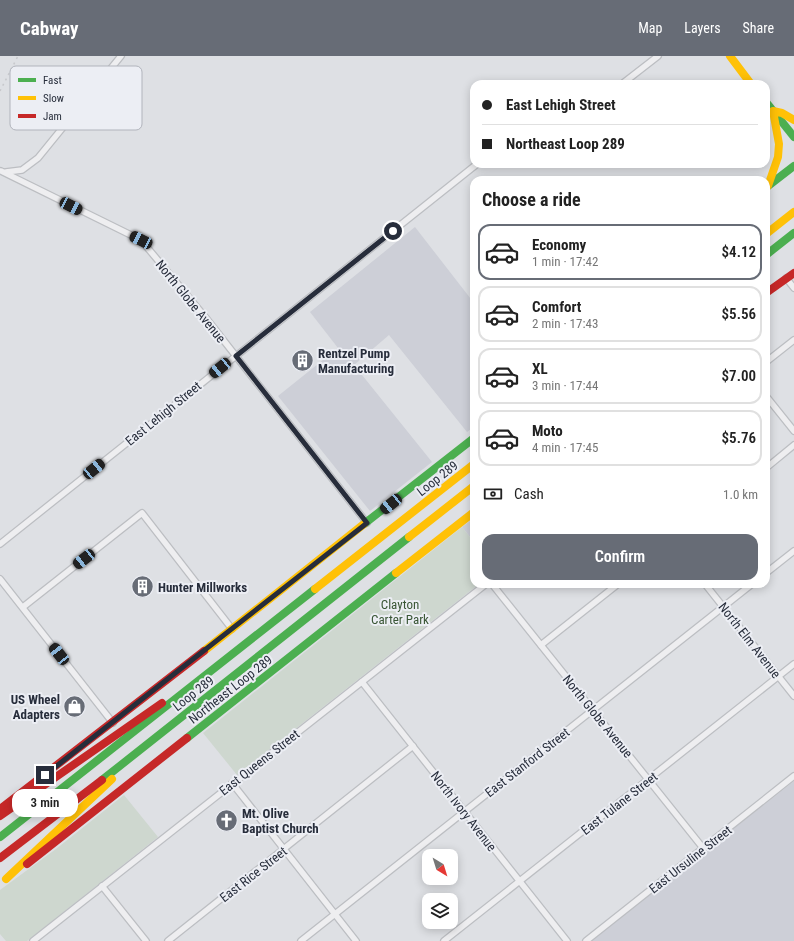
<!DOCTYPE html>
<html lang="en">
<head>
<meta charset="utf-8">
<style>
  :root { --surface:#fff; --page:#f6f6f6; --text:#222; --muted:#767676; --line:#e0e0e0; --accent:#676c76 }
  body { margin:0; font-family:"Roboto Condensed",sans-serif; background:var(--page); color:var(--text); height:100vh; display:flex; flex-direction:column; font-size:15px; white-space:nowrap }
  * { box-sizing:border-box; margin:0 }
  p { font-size:13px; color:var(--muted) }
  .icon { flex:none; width:22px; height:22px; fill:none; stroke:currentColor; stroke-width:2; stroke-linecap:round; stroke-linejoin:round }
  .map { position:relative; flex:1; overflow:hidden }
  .side { position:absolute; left:470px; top:120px; width:300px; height:412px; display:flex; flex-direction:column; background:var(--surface); border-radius:12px; box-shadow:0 2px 10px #0003 }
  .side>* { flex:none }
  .top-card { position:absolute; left:470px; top:24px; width:300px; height:88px; border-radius:12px; box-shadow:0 2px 10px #0003; display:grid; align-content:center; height:88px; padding:0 12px; background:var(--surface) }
  .needle { width:26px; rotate:142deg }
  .tools { position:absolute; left:422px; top:793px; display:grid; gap:8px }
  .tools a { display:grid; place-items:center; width:36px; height:36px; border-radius:8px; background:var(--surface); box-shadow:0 2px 10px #0003; font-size:20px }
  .end { position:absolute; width:18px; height:18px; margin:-9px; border:5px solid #272d3b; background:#fff; box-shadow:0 0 0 2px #fff }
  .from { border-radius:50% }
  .bubble { position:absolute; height:28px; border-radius:12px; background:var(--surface); box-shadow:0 2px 10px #0003; font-size:13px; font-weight:600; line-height:28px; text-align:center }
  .car { position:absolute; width:12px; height:24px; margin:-12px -6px; border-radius:5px; box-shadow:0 0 3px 1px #0007; background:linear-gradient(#222 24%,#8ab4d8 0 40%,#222 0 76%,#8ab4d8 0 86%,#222 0) }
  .top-card b { display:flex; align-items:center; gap:14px; height:38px; font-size:15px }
  .top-card b+b { border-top:1px solid var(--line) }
  .top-card i { width:10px; height:10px; background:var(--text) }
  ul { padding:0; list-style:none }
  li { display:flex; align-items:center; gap:12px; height:56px; margin:0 8px 6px; padding:0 4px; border:2px solid var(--line); border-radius:12px }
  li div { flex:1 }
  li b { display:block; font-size:15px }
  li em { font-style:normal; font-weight:600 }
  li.selected { border-color:var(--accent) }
  li>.icon { width:36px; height:36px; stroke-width:1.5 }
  h2 { padding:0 12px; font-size:18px; line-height:48px }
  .pay { display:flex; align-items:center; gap:10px; height:44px; padding:0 12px; font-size:15px }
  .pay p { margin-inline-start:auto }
  .cta { display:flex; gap:8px; margin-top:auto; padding:8px 12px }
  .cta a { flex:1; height:46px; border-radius:12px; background:var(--accent); color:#fff; font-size:16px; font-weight:600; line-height:46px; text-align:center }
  header { display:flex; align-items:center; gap:24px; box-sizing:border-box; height:56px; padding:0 20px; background:var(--accent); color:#fff }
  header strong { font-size:19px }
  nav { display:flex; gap:22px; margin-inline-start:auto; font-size:14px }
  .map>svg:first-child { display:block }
  .built { fill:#cdcfd7 }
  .green { fill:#ced7cf }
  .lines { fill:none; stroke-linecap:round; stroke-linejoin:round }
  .street-casing { stroke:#bcbec2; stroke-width:8 }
  .street { stroke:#eeeef0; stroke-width:5.5 }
  .fast { stroke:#4caf50; stroke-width:8 }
  .slow { stroke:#ffc107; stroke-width:8 }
  .jam { stroke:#c62828; stroke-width:8 }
  .rail { stroke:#c7c8cc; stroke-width:1.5; stroke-dasharray:2 4; stroke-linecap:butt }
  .route { stroke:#272d3b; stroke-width:5 }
  .labels { text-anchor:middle; stroke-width:4; stroke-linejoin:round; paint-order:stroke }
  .street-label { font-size:13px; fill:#272d3b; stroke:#eceef4 }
  .poi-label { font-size:13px; font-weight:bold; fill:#272d3b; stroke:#eceef4; text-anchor:start }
  .park-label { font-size:13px; fill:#395635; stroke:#eceef4 }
  .key { fill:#eceef4; stroke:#b1b4bc; stroke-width:1 }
  .key-label { font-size:11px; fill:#272d3b }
</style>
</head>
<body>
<header>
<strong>Cabway</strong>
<nav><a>Map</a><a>Layers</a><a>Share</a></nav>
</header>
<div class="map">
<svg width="794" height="885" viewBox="0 0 794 885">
  <rect width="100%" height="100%" fill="#dee0e4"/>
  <!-- built -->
  <g class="built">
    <path d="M415 171 474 247V371L467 376 389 279 354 309 432 406 370 455 278 340 338 292 310 256Z"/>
    <path d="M474 462V486L462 471Z"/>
    <path d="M794 725V885H591Z"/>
  </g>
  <!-- green -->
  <g class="green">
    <path d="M462 471 474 486V528H479L237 719 203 677Z"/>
    <path d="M124 739 158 781 27 885H6L0 878V834L56 793Z"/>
  </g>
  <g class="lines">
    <defs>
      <g id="street">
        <path d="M622 28 658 0"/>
        <path d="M1 115 141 184 206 262 367 467"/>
        <path d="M6 116 22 114 38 102 121 0"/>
        <path d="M786 222 794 232"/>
        <path d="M766 306 794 284"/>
        <path d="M766 340 794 375"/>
        <path d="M766 412 794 389"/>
        <path d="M0 488 477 108"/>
        <path d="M766 517 794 495"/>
        <path d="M0 523 113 667"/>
        <path d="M492 528 703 792"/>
        <path d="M705 528 794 640"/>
        <path d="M23 551 142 457 232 573"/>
        <path d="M541 589 618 528"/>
        <path d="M362 626 567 885"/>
        <path d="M232 727 356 885"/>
        <path d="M102 830 146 885"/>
        <path d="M33 885 486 528"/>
        <path d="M168 885 413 690"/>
        <path d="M301 885 752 528"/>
        <path d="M444 885 794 608"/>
        <path d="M586 885 794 720"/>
      </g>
    </defs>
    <!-- street casing -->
    <use href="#street" class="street-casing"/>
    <!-- street -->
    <use href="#street" class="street"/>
    <!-- fast -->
    <g class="fast">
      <path d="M766 46 794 81"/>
      <path d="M768 130 794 110"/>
      <path d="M766 199 794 177"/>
      <path d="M364 468 474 382"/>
      <path d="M187 682 396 517"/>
      <path d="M102 724 409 481"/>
      <path d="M0 781 315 533"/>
    </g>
    <!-- slow -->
    <g class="slow">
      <path d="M730 0 751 28"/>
      <path d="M768 130 778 101 779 88 773 55 782 57 794 64"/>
      <path d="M766 178 794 156"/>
      <path d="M409 481 474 430"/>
      <path d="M396 517 474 456"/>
      <path d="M315 533 474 408"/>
      <path d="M204 595 364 468"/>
      <path d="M6 823 112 723"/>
    </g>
    <!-- jam -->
    <g class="jam">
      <path d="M766 237 794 217"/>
      <path d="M0 753 204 595"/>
      <path d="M0 760 162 647"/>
      <path d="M0 802 102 724"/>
      <path d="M27 808 187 682"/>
    </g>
    <!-- rail -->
    <path class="rail" d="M0 35 18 0"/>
  </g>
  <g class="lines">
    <!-- route -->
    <path class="route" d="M45 719 367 467 236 300 393 175"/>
  </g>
  <!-- icons -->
  <defs>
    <symbol id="building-disc" viewBox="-11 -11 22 22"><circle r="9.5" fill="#676c76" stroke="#eceef4"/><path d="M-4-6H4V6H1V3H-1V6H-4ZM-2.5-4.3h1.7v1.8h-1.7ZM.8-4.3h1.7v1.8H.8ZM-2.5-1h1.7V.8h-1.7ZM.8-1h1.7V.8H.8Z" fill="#fff"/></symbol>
    <symbol id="shop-disc" viewBox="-11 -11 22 22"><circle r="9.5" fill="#676c76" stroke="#eceef4"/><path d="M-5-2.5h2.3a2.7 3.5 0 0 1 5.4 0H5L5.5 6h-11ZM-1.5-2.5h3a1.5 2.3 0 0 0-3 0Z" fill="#fff"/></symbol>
    <symbol id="church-disc" viewBox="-11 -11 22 22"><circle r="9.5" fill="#676c76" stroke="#eceef4"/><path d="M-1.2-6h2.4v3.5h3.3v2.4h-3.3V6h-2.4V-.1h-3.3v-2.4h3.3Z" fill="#fff"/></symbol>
  </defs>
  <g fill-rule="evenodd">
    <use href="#building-disc" x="290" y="292" width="25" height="25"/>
    <use href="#building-disc" x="130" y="518" width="25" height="25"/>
    <use href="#shop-disc" x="62" y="638" width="25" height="25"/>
    <use href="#church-disc" x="214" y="752" width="25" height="25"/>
  </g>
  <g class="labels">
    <!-- street labels -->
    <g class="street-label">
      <text transform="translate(191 245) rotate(51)" y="5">North Globe Avenue</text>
      <text transform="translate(163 357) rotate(-39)" y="5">East Lehigh Street</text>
      <text transform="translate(437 422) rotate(-38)" y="5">Loop 289</text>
      <text transform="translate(750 584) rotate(52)" y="5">North Elm Avenue</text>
      <text transform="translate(230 633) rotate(-38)" y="5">Northeast Loop 289</text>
      <text transform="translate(193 637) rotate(-38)" y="5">Loop 289</text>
      <text transform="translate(598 660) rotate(51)" y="5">North Globe Avenue</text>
      <text transform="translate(259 706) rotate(-38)" y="5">East Queens Street</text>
      <text transform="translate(527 706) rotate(-38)" y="5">East Stanford Street</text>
      <text transform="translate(619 747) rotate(-38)" y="5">East Tulane Street</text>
      <text transform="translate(464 755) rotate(52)" y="5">North Ivory Avenue</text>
      <text transform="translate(690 803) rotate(-38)" y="5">East Ursuline Street</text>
      <text transform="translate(253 818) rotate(-38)" y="5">East Rice Street</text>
    </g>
    <!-- poi labels -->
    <g class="poi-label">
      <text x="318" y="302">Rentzel Pump<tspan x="318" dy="15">Manufacturing</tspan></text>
      <text x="158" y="536">Hunter Millworks</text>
      <text x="60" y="648" text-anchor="end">US Wheel<tspan x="60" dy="15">Adapters</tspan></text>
      <text x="242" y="762">Mt. Olive<tspan x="242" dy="15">Baptist Church</tspan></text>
    </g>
    <!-- park labels -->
    <g class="park-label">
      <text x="400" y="553">Clayton<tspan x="400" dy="15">Carter Park</tspan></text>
    </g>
  </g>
  <!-- legend -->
  <rect x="10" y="10" width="132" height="64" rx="6" class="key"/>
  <rect x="18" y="22" width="18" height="4" fill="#4caf50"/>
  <rect x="18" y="40" width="18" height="4" fill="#ffc107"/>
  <rect x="18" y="58" width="18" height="4" fill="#c62828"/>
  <g class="key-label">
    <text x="43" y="28">Fast</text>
    <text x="43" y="46">Slow</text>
    <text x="43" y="64">Jam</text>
  </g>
</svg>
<div class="tools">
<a><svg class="needle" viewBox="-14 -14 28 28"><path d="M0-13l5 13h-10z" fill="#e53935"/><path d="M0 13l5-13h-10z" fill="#767676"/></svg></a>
<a><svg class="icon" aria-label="layers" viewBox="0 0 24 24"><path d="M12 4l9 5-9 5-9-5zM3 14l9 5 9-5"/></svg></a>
</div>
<i class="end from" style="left:393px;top:175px"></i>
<i class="end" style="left:45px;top:719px"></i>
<div class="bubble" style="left:12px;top:733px;width:66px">3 min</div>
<i class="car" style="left:71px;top:150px;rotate:117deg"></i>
<i class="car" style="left:141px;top:184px;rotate:296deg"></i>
<i class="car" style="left:220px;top:312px;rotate:231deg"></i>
<i class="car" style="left:94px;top:413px;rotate:51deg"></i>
<i class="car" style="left:391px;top:448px;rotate:231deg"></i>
<i class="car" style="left:84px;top:503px;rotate:232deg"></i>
<i class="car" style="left:59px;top:598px;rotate:322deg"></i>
<div class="top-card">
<b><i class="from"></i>East Lehigh Street</b>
<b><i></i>Northeast Loop 289</b>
</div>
<section class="side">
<h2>Choose a ride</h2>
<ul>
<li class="selected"><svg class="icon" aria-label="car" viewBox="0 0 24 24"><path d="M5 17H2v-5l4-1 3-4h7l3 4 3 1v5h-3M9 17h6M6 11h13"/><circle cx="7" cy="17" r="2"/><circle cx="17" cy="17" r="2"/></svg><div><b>Economy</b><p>1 min · 17:42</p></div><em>$4.12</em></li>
<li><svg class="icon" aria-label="car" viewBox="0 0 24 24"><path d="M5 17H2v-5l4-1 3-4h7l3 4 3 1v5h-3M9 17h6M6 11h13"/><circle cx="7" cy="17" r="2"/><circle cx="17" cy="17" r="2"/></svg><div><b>Comfort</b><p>2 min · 17:43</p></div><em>$5.56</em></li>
<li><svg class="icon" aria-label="car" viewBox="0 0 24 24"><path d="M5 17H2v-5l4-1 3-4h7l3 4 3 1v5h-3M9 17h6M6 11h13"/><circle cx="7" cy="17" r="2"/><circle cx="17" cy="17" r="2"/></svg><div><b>XL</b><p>3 min · 17:44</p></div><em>$7.00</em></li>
<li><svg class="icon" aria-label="car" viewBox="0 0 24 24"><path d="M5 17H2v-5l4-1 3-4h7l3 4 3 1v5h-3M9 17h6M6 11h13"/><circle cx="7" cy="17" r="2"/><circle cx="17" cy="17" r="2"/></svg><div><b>Moto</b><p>4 min · 17:45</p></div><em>$5.76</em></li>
</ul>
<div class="pay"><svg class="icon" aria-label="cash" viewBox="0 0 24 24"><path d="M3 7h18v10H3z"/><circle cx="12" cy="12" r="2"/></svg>Cash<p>1.0 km</p></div>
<div class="cta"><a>Confirm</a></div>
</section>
</div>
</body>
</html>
